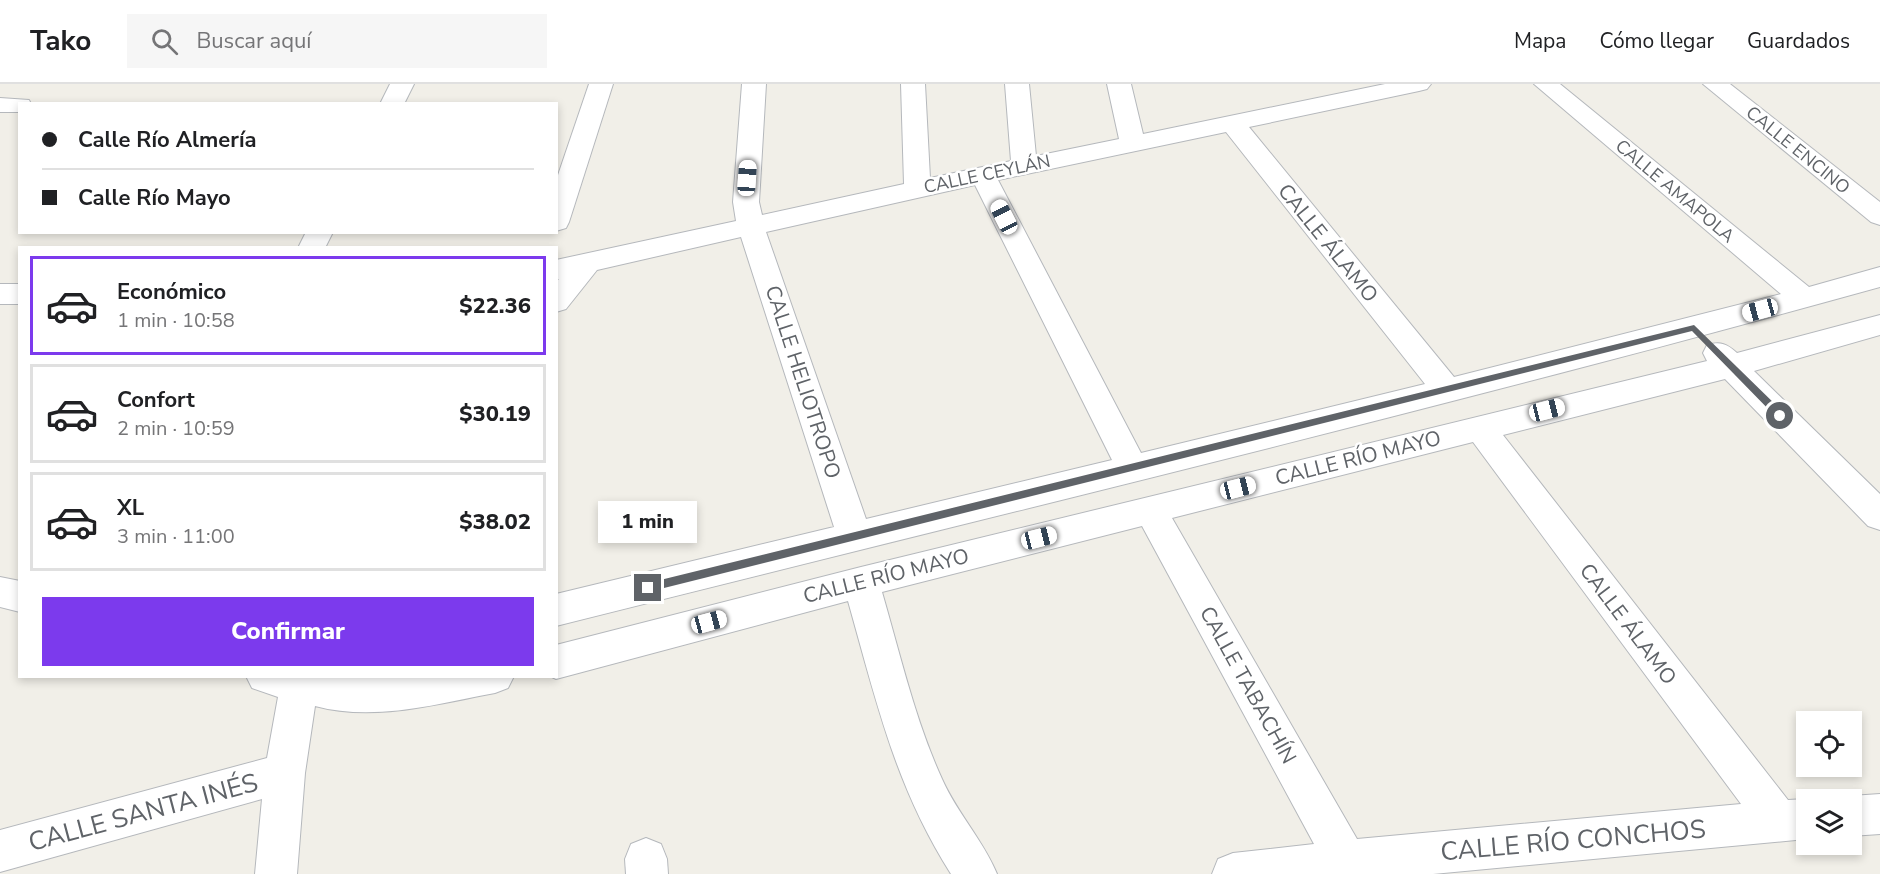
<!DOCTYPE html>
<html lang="es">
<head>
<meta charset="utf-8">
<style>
  :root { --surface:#fff; --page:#f6f6f6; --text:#202124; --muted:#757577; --line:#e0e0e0; --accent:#7c3aed }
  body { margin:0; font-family:"Nunito Sans",sans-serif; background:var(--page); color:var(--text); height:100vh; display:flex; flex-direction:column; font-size:22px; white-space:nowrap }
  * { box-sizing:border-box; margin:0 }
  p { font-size:20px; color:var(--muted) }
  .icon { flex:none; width:33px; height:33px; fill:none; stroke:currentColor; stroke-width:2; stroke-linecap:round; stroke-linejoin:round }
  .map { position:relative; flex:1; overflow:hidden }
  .details { position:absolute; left:18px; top:162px; width:540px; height:432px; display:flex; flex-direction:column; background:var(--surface); border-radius:0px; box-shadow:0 3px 9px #0003 }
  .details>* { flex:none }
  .guide { position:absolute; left:18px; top:18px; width:540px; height:132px; border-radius:0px; box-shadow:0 3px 9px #0003; display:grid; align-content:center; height:132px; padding:0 24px; background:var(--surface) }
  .buttons { position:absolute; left:1796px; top:627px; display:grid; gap:12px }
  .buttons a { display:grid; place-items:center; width:66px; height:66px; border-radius:0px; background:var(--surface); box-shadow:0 3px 9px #0003; font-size:30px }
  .end { position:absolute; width:27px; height:27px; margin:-14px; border:8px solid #5f6368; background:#fff; box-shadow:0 0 0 3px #fff }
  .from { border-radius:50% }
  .bubble { position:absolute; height:42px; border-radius:0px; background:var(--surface); box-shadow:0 3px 9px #0003; font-size:20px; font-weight:800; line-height:42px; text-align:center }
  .car { position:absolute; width:18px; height:36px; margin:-18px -9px; border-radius:8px; box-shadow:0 0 4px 2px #0007; background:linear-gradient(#fff 24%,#345 0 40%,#fff 0 76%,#345 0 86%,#fff 0) }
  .guide b { display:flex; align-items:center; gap:21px; height:57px; font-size:22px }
  .guide b+b { border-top:2px solid var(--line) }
  .guide i { width:15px; height:15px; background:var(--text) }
  ul { padding:10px 0 0; list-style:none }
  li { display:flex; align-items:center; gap:18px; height:99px; margin:0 12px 9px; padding:0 12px; border:3px solid var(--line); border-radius:0px }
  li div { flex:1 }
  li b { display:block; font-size:22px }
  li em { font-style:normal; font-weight:800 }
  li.current { border-color:var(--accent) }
  li>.icon { width:54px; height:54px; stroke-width:1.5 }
  .button { display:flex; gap:12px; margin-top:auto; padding:12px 24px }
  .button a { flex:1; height:69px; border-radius:0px; background:var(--accent); color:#fff; font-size:24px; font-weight:800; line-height:69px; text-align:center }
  header { display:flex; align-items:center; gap:36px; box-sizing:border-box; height:84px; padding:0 30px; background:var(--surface); border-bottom:2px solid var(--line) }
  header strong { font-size:28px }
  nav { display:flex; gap:33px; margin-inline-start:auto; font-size:21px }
  .search { width:420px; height:54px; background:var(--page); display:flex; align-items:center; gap:15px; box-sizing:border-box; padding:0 21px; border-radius:0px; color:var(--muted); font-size:22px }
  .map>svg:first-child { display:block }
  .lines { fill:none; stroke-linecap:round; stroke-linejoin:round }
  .minor-casing { stroke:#b5b8bc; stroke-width:2 }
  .minor { fill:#fff; fill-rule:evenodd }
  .route { fill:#5f6368 }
  .labels { text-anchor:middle; stroke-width:5; stroke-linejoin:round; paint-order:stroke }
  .far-street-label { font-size:18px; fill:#5f6368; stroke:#fff }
  .street-label { font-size:21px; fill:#5f6368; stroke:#fff }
  .near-street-label { font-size:26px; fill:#5f6368; stroke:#fff }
</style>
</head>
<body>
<header>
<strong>Tako</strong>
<div class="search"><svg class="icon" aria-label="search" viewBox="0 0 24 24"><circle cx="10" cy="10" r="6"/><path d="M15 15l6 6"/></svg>Buscar aquí</div>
<nav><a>Mapa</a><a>Cómo llegar</a><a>Guardados</a></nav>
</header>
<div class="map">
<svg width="1880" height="790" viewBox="0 0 1880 790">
  <rect width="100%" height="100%" fill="#f1efe8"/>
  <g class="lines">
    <defs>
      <g id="minor">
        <path d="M390 0H414L404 20H380Z"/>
        <path d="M589 0H613L569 138 566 144 556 147V97Z"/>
        <path d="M742 0H766L759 118 762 131 904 100 901 0H925L930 94 1011 77 1005 0H1029L1036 72 1119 55 1107 0H1131L1143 50 1385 0H1431L1427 5 1419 7 1249 43 1454 293 1781 210 1534 0H1560L1809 203 1880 183V203C1441 325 997 431 556 542V510L834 443 741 153 597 186 566 225 556 228V198L559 195H556V176L736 137 733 118ZM1226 48 1425 300 1141 369 998 96ZM975 101 1112 376 866 435 766 148Z"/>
        <path d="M1703 0H1730L1880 118V141L1871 138Z"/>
        <path d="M0 14 29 16 31 20H20V28H0Z"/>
        <path d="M306 148H333L325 164H298Z"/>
        <rect x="0" y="200" width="20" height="20"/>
        <path d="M1880 231V251L1754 287 1880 410V446L1868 442 1725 295 1503 351 1788 716 1806 715 1808 716H1806V755L1433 790H1212L1218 775 1233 769 1314 760 1142 442 882 508C900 570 915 636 942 695 957 729 983 756 997 790H951C895 702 876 616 848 517L556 595 550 592H556V561L861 483 1707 277 1703 269 1707 261C1721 257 1727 260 1737 269ZM1473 358 1741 720 1357 755 1172 434Z"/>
        <path d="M0 493 20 497V528L0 523Z"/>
        <path d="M246 592H514L508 604 495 609C436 620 374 638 315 622L305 689 297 790H255L262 715 0 788V746L267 674 278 613 252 604Z"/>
        <path d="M1880 710V750L1851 752V716H1842L1851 712Z"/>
        <path d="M646 754 661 760 667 775 668 790H626L625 775 631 760Z"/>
      </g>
    </defs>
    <!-- minor casing -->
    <use href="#minor" class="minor-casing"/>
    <!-- minor -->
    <use href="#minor" class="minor"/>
  </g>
  <!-- route -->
  <path class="route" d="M1694 241 1784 329V334H1777L1692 247 648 508 643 504 648 499Z"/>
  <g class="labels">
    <!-- far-street labels -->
    <g class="far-street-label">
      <text transform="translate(1798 66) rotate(39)" y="6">CALLE ENCINO</text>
      <text transform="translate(987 90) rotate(-12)" y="6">CALLE CEYLÁN</text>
      <text transform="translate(1675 107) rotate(40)" y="6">CALLE AMAPOLA</text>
    </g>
    <!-- street labels -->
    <g class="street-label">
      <text transform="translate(1328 159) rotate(51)" y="7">CALLE ÁLAMO</text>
      <text transform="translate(803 298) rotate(72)" y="7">CALLE HELIOTROPO</text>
      <text transform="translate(1358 374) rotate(-14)" y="7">CALLE RÍO MAYO</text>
      <text transform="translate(886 492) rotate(-14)" y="7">CALLE RÍO MAYO</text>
      <text transform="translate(1628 540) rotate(53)" y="7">CALLE ÁLAMO</text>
      <text transform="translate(1248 601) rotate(61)" y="7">CALLE TABACHÍN</text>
    </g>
    <!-- near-street labels -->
    <g class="near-street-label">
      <text transform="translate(143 728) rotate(-15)" y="9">CALLE SANTA INÉS</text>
      <text transform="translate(1573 756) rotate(-5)" y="9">CALLE RÍO CONCHOS</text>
    </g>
  </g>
</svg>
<div class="buttons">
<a><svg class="icon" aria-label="locate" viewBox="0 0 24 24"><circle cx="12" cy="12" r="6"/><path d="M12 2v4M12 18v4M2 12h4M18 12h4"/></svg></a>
<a><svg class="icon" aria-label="layers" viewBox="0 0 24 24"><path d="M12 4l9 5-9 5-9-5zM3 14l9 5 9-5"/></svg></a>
</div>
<i class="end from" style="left:1780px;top:332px"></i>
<i class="end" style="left:648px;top:504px"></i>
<div class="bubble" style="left:598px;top:417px;width:99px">1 min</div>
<i class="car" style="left:747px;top:94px;rotate:4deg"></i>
<i class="car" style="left:1004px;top:133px;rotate:333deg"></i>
<i class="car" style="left:1760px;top:226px;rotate:255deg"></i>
<i class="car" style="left:1547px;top:326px;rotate:76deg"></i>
<i class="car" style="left:1238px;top:404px;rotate:76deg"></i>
<i class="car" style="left:1039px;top:454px;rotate:76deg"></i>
<i class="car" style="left:709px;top:538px;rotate:75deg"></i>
<div class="guide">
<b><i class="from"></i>Calle Río Almería</b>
<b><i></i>Calle Río Mayo</b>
</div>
<section class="details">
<ul>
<li class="current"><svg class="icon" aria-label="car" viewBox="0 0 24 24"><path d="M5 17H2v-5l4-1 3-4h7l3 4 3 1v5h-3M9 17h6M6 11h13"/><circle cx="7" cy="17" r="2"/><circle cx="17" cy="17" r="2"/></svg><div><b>Económico</b><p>1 min · 10:58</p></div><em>$22.36</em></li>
<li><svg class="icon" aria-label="car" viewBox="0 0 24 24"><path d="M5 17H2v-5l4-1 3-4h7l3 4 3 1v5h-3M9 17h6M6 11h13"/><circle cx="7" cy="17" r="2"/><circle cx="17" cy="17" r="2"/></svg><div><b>Confort</b><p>2 min · 10:59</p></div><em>$30.19</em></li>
<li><svg class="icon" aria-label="car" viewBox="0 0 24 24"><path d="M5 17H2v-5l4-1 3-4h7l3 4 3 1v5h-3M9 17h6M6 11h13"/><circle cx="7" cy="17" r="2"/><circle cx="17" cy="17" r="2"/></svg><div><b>XL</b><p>3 min · 11:00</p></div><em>$38.02</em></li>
</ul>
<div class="button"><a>Confirmar</a></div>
</section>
</div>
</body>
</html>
